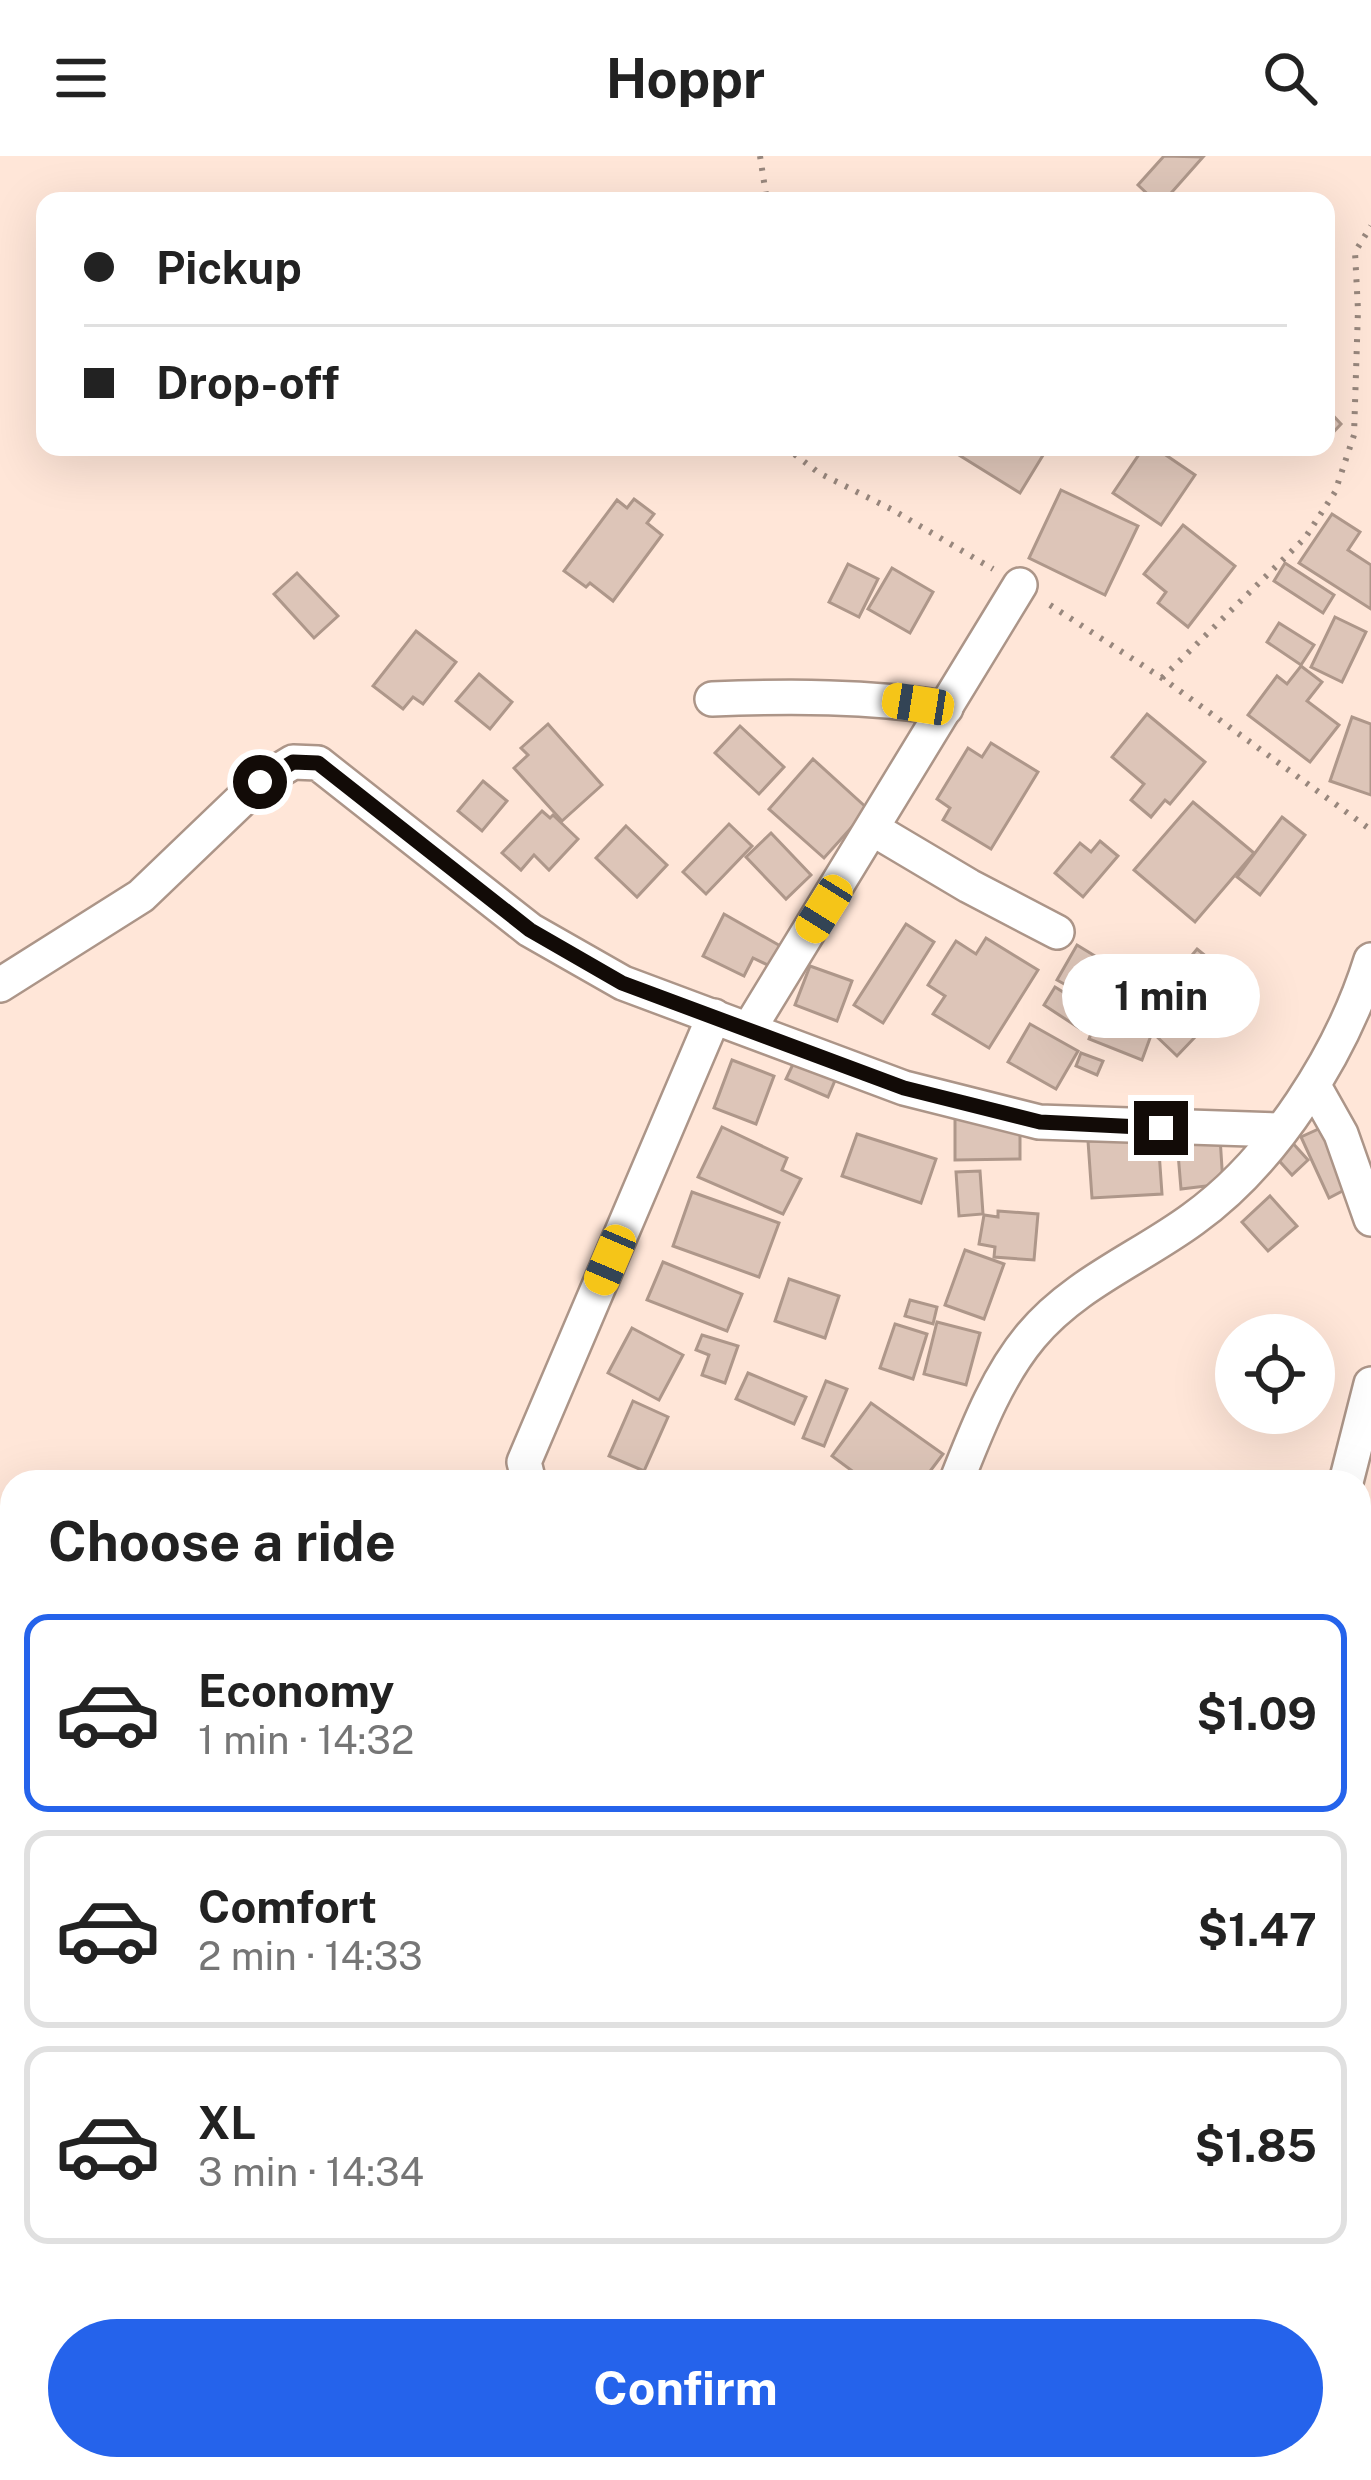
<!DOCTYPE html>
<html lang="en">
<head>
<meta charset="utf-8">
<style>
  :root { --surface:#fff; --page:#f2f2f2; --text:#222; --muted:#767676; --line:#e0e0e0; --accent:#2563eb }
  body { margin:0; font-family:"Public Sans",sans-serif; background:var(--page); color:var(--text); height:100vh; display:flex; flex-direction:column; font-size:45px; white-space:nowrap }
  * { box-sizing:border-box; margin:0 }
  p { font-size:39px; color:var(--muted) }
  .icon { flex:none; width:66px; height:66px; fill:none; stroke:currentColor; stroke-width:2; stroke-linecap:round; stroke-linejoin:round }
  .map { position:relative; flex:1; overflow:hidden }
  .drawer { position:absolute; left:0px; top:1314px; width:1371px; height:1011px; display:flex; flex-direction:column; background:var(--surface); border-radius:36px 36px 0 0; box-shadow:0 12px 48px #0002 }
  .drawer>* { flex:none }
  .banner { position:absolute; left:36px; top:36px; width:1299px; height:264px; border-radius:24px; box-shadow:0 12px 48px #0002; display:grid; align-content:center; height:264px; padding:0 48px; background:var(--surface) }
  .fabs { position:absolute; left:1215px; top:1158px; display:grid; gap:24px }
  .fabs a { display:grid; place-items:center; width:120px; height:120px; border-radius:50%; background:var(--surface); box-shadow:0 12px 48px #0002; font-size:60px }
  .end { position:absolute; width:54px; height:54px; margin:-27px; border:15px solid #120b07; background:#fff; box-shadow:0 0 0 6px #fff }
  .from { border-radius:50% }
  .bubble { position:absolute; height:84px; border-radius:42px; background:var(--surface); box-shadow:0 12px 48px #0002; font-size:39px; font-weight:700; line-height:84px; text-align:center }
  .car { position:absolute; width:36px; height:72px; margin:-36px -18px; border-radius:15px; box-shadow:0 0 9px 3px #0007; background:linear-gradient(#f5c518 24%,#345 0 40%,#f5c518 0 76%,#345 0 86%,#f5c518 0) }
  .banner b { display:flex; align-items:center; gap:42px; height:114px; font-size:45px }
  .banner b+b { border-top:3px solid var(--line) }
  .banner i { width:30px; height:30px; background:var(--text) }
  ul { padding:0; list-style:none }
  li { display:flex; align-items:center; gap:36px; height:198px; margin:0 24px 18px; padding:0 24px; border:6px solid var(--line); border-radius:24px }
  li div { flex:1 }
  li b { display:block; font-size:45px }
  li em { font-style:normal; font-weight:700 }
  li.active { border-color:var(--accent) }
  li>.icon { width:108px; height:108px; stroke-width:1.5 }
  h2 { padding:0 48px; font-size:54px; line-height:144px }
  .action { display:flex; gap:24px; margin-top:auto; padding:24px 48px }
  .action a { flex:1; height:138px; border-radius:72px; background:var(--accent); color:#fff; font-size:48px; font-weight:700; line-height:138px; text-align:center }
  header { display:flex; justify-content:space-between; align-items:center; height:156px; padding:0 48px; background:var(--surface); font-size:54px; font-weight:700 }
  .map>svg:first-child { display:block }
  .building { fill:#ddc5b8; stroke:#ae978a; stroke-width:3 }
  .lines { fill:none; stroke-linecap:round; stroke-linejoin:round }
  .minor-casing { stroke:#ac9588; stroke-width:38 }
  .path { stroke:#98877d; stroke-width:6; stroke-dasharray:3 9; stroke-linecap:butt }
  .minor { stroke:#fff; stroke-width:33 }
  .route { stroke:#120b07; stroke-width:15 }
</style>
</head>
<body>
<header><svg class="icon" aria-label="menu" viewBox="0 0 24 24"><path d="M4 6h16M4 12h16M4 18h16"/></svg>Hoppr<svg class="icon" aria-label="search" viewBox="0 0 24 24"><circle cx="10" cy="10" r="6"/><path d="M15 15l6 6"/></svg></header>
<div class="map">
<svg width="1371" height="2324" viewBox="0 0 1371 2324">
  <rect width="100%" height="100%" fill="#ffe6d8"/>
  <!-- building -->
  <g class="building">
    <path d="M1164 0 1203 1 1164 45H1155L1138 29Z"/>
    <path d="M1326 252 1341 268 1326 284Z"/>
    <path d="M946 291H1048L1020 337Z"/>
    <path d="M1144 291H1154L1195 319 1161 369 1113 337Z"/>
    <path d="M1061 334 1138 370 1105 439 1029 402Z"/>
    <path d="M634 343 654 358 647 367 662 379 613 445 590 427 586 431 564 415 617 344 627 352Z"/>
    <path d="M1332 358 1360 376 1348 394 1371 409V453L1299 407Z"/>
    <path d="M1183 369 1235 410 1188 471 1158 447 1166 436 1144 418Z"/>
    <path d="M1285 407 1334 439 1323 457 1274 425Z"/>
    <path d="M848 408 878 423 859 461 829 446Z"/>
    <path d="M892 412 933 436 910 477 868 453Z"/>
    <path d="M297 417 338 460 314 482 274 438Z"/>
    <path d="M1335 461 1366 476 1342 526 1311 511Z"/>
    <path d="M1279 467 1314 489 1301 509 1267 486Z"/>
    <path d="M416 475 456 506 423 548 413 541 403 553 373 530Z"/>
    <path d="M1301 510 1322 526 1307 545 1339 569 1310 606 1248 559 1277 520 1287 528Z"/>
    <path d="M479 518 512 546 490 573 456 545Z"/>
    <path d="M1147 558 1205 606 1170 648 1165 644 1151 661 1131 644 1144 628 1112 601Z"/>
    <path d="M1352 561 1371 568V639L1330 625Z"/>
    <path d="M548 568 602 629 562 665 514 612 528 599 521 592Z"/>
    <path d="M740 570 784 611 759 638 715 597Z"/>
    <path d="M991 587 1038 616 991 693 943 664 950 652 937 643 968 592 982 601Z"/>
    <path d="M813 603 868 653 824 702 769 653Z"/>
    <path d="M483 625 507 645 482 675 458 655Z"/>
    <path d="M1193 646 1254 697 1195 766 1134 714Z"/>
    <path d="M542 655 550 662 553 659 578 683 549 714 534 699 521 714 502 697Z"/>
    <path d="M1282 661 1305 679 1260 739 1237 721Z"/>
    <path d="M729 668 752 690 706 738 683 716Z"/>
    <path d="M626 670 667 709 637 741 596 702Z"/>
    <path d="M771 677 811 719 786 743 746 701Z"/>
    <path d="M1100 685 1118 700 1083 741 1055 717 1080 687 1091 696Z"/>
    <path d="M724 758 784 792 774 812 753 802 744 820 703 800Z"/>
    <path d="M906 768 934 786 883 867 854 849Z"/>
    <path d="M986 782 1038 814 989 892 933 858 945 840 928 829 956 785 976 798Z"/>
    <path d="M1077 789 1113 811 1093 844 1057 824Z"/>
    <path d="M1197 793 1241 829 1222 852 1178 816Z"/>
    <path d="M1162 807 1217 858 1177 900 1154 878 1172 858 1142 828Z"/>
    <path d="M810 810 852 825 837 865 795 849Z"/>
    <path d="M1116 823 1142 833 1134 855 1157 863 1142 904 1089 883 1104 842 1108 844Z"/>
    <path d="M1055 831 1094 855 1082 874 1044 849Z"/>
    <path d="M1030 868 1078 895 1056 933 1008 906Z"/>
    <path d="M1081 897 1103 905 1097 919 1076 910Z"/>
    <path d="M732 904 774 920 756 968 714 952Z"/>
    <path d="M795 904 836 922 828 941 786 923Z"/>
    <path d="M1020 958V1003L955 1004V959Z"/>
    <path d="M722 971 787 1002 782 1014 801 1023 783 1058 698 1021Z"/>
    <path d="M1323 971 1350 1031 1329 1042 1301 981Z"/>
    <path d="M857 978 936 1003 921 1047 842 1020Z"/>
    <path d="M1158 981 1162 1038 1092 1042 1088 985Z"/>
    <path d="M1220 981 1223 1028 1181 1033 1177 985Z"/>
    <path d="M1289 983 1308 1004 1292 1019 1273 998Z"/>
    <path d="M980 1015 983 1058 959 1060 956 1016Z"/>
    <path d="M692 1036 779 1067 759 1121 673 1090Z"/>
    <path d="M1270 1040 1297 1070 1268 1095 1242 1066Z"/>
    <path d="M998 1055 1038 1058 1034 1104 994 1101 995 1091 979 1088 984 1059 998 1061Z"/>
    <path d="M965 1094 1004 1108 984 1163 945 1149Z"/>
    <path d="M663 1106 742 1138 727 1175 647 1144Z"/>
    <path d="M789 1123 839 1140 825 1182 775 1165Z"/>
    <path d="M910 1144 937 1151 933 1168 905 1160Z"/>
    <path d="M937 1166 980 1177 966 1229 924 1218Z"/>
    <path d="M895 1168 927 1178 913 1223 880 1212Z"/>
    <path d="M632 1172 683 1199 659 1244 608 1217Z"/>
    <path d="M702 1179 738 1190 725 1227 702 1219 709 1199 696 1194Z"/>
    <path d="M748 1217 806 1241 794 1268 736 1243Z"/>
    <path d="M826 1225 847 1233 824 1290 803 1282Z"/>
    <path d="M633 1245 668 1261 644 1315 609 1300Z"/>
    <path d="M871 1247 943 1298 922 1326H867L832 1300Z"/>
    <path d="M339 2313H364L358 2321 362 2324H331Z"/>
    <path d="M893 2313H976L974 2324H892Z"/>
    <path d="M1206 2313H1217L1235 2324H1199Z"/>
  </g>
  <g class="lines">
    <defs>
      <g id="minor">
        <path d="M712 543C791 540 867 540 946 552"/>
        <path d="M873 673 969 730 1057 776"/>
        <path d="M0 829 141 740 260 626 293 606 318 607 530 774 623 827 904 932 1039 966 1279 974"/>
        <path d="M749 873 1020 429"/>
        <path d="M1314 930 1341 978 1371 1063"/>
        <path d="M529 1326 524 1306 714 860"/>
        <path d="M956 1326C976 1276 996 1222 1031 1180 1074 1128 1140 1102 1193 1063 1274 1005 1342 897 1371 804"/>
        <path d="M1346 1326 1371 1228"/>
        <path d="M1359 1755 1371 1789"/>
        <path d="M1359 1951 1371 1897"/>
        <path d="M0 1958 12 1949"/>
        <path d="M420 2313 437 2324"/>
        <path d="M833 2324 834 2313"/>
        <path d="M1163 2324 1172 2313"/>
      </g>
    </defs>
    <!-- minor casing -->
    <use href="#minor" class="minor-casing"/>
    <!-- path -->
    <g class="path">
      <path d="M760 0 767 45"/>
      <path d="M785 291 819 317 891 353 993 413"/>
      <path d="M1050 449 1162 522 1371 674"/>
      <path d="M1162 522 1305 382 1335 336 1354 279 1358 154 1355 96 1371 70"/>
    </g>
    <!-- minor -->
    <use href="#minor" class="minor"/>
  </g>
  <g class="lines">
    <!-- route -->
    <path class="route" d="M260 626 293 606 318 607 530 774 622 827 904 932 1040 966 1161 972"/>
  </g>
</svg>
<div class="fabs">
<a><svg class="icon" aria-label="locate" viewBox="0 0 24 24"><circle cx="12" cy="12" r="6"/><path d="M12 2v4M12 18v4M2 12h4M18 12h4"/></svg></a>
</div>
<i class="end from" style="left:260px;top:626px"></i>
<i class="end" style="left:1161px;top:972px"></i>
<div class="bubble" style="left:1062px;top:798px;width:198px">1 min</div>
<i class="car" style="left:918px;top:548px;rotate:279deg"></i>
<i class="car" style="left:824px;top:753px;rotate:212deg"></i>
<i class="car" style="left:610px;top:1104px;rotate:203deg"></i>
<div class="banner">
<b><i class="from"></i>Pickup</b>
<b><i></i>Drop-off</b>
</div>
<section class="drawer">
<h2>Choose a ride</h2>
<ul>
<li class="active"><svg class="icon" aria-label="car" viewBox="0 0 24 24"><path d="M5 17H2v-5l4-1 3-4h7l3 4 3 1v5h-3M9 17h6M6 11h13"/><circle cx="7" cy="17" r="2"/><circle cx="17" cy="17" r="2"/></svg><div><b>Economy</b><p>1 min · 14:32</p></div><em>$1.09</em></li>
<li><svg class="icon" aria-label="car" viewBox="0 0 24 24"><path d="M5 17H2v-5l4-1 3-4h7l3 4 3 1v5h-3M9 17h6M6 11h13"/><circle cx="7" cy="17" r="2"/><circle cx="17" cy="17" r="2"/></svg><div><b>Comfort</b><p>2 min · 14:33</p></div><em>$1.47</em></li>
<li><svg class="icon" aria-label="car" viewBox="0 0 24 24"><path d="M5 17H2v-5l4-1 3-4h7l3 4 3 1v5h-3M9 17h6M6 11h13"/><circle cx="7" cy="17" r="2"/><circle cx="17" cy="17" r="2"/></svg><div><b>XL</b><p>3 min · 14:34</p></div><em>$1.85</em></li>
</ul>
<div class="action"><a>Confirm</a></div>
</section>
</div>
</body>
</html>
